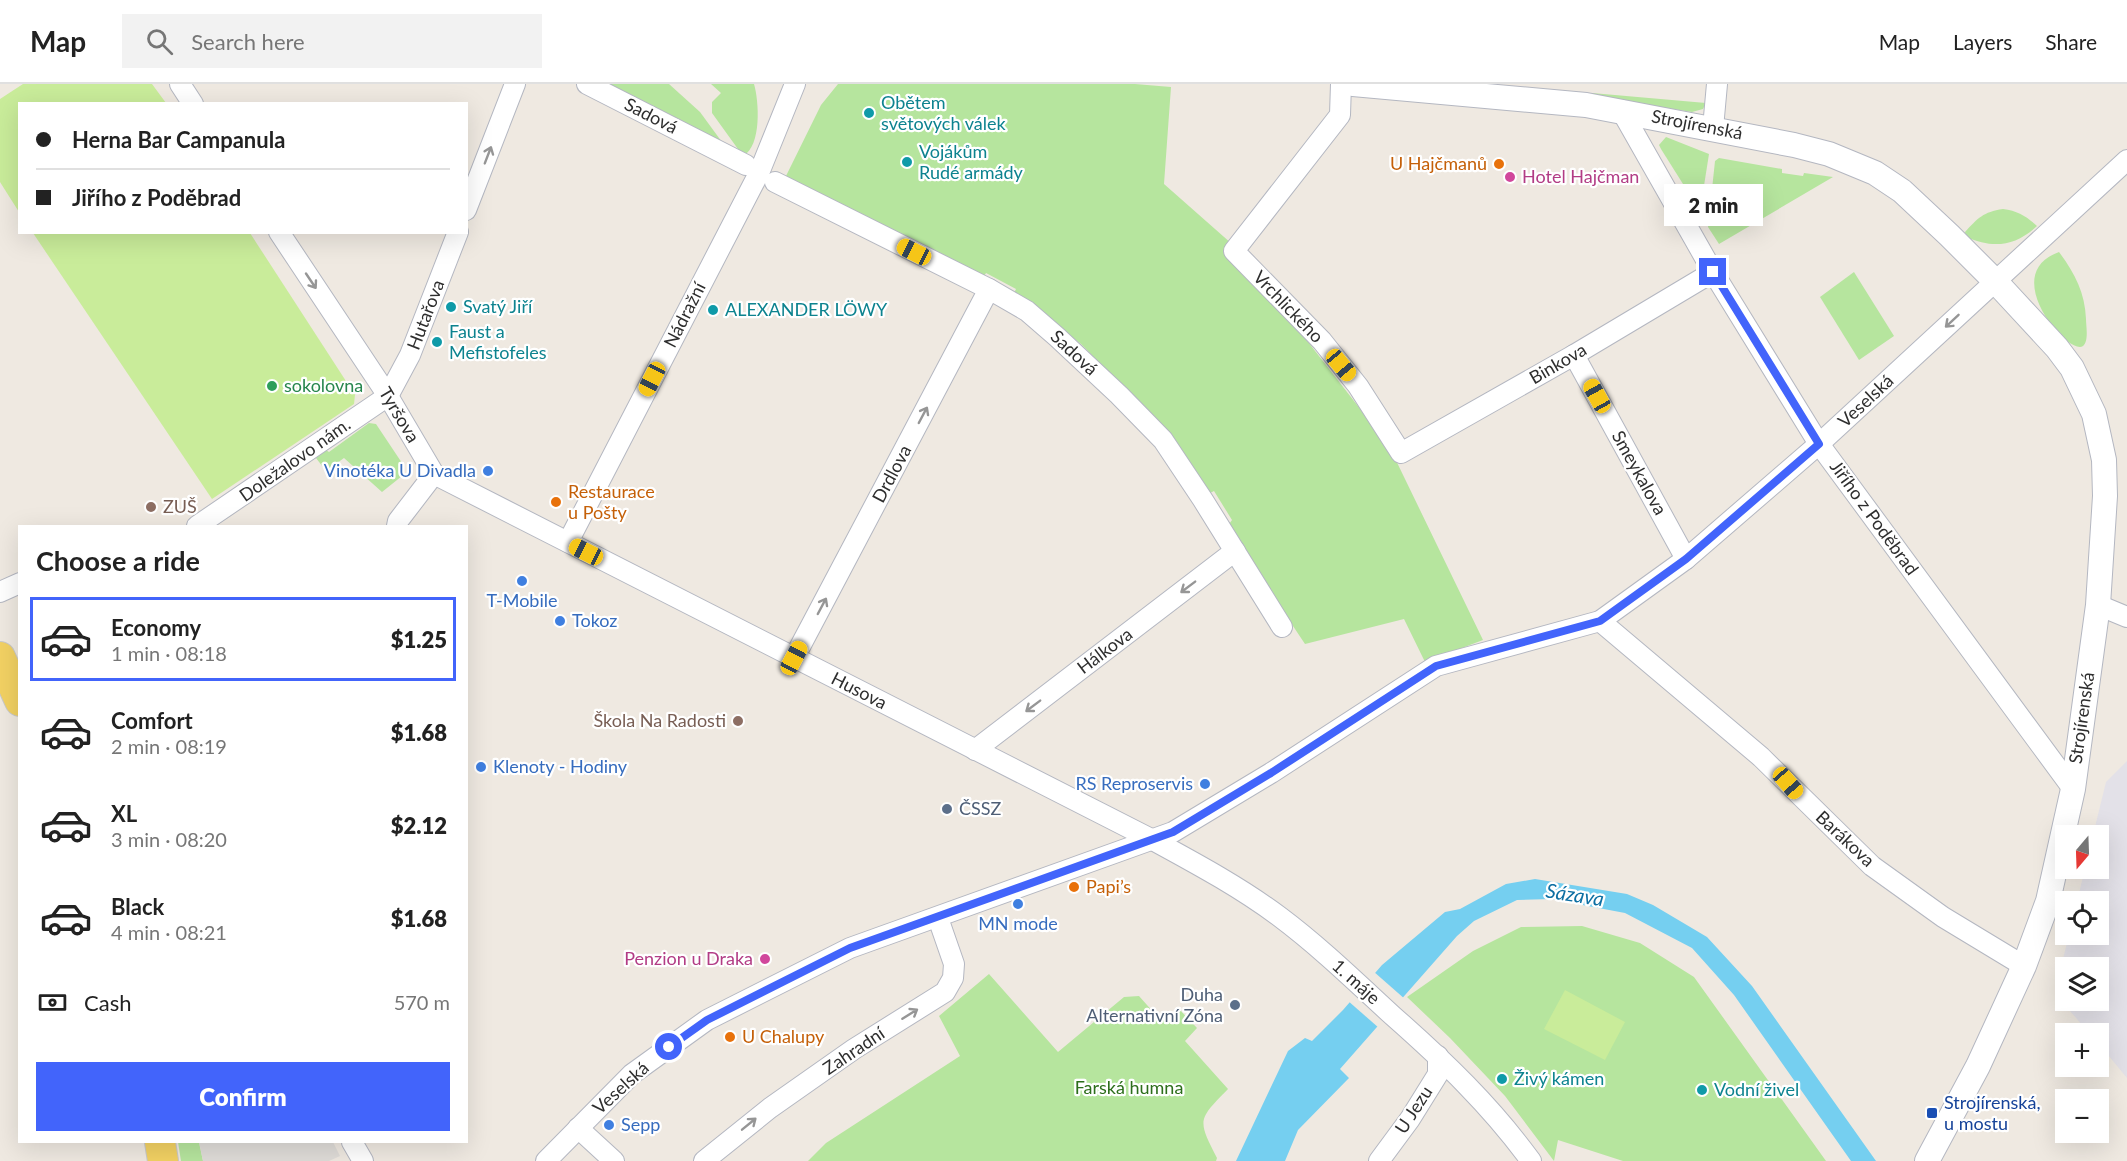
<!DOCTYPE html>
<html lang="en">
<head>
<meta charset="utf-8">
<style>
  :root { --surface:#fff; --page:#f2f2f2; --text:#222; --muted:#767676; --line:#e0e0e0; --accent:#4264fb }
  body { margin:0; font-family:Lato,sans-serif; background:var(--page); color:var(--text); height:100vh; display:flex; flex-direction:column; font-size:22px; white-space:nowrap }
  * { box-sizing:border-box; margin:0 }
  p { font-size:20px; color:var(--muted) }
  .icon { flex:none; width:33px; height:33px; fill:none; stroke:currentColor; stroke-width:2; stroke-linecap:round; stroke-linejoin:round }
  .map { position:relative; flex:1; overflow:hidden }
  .panel { position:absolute; left:18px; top:441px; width:450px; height:618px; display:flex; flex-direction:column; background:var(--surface); border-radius:0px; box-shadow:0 6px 24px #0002 }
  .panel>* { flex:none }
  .hud { position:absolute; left:18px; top:18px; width:450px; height:132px; border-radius:0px; box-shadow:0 6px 24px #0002; display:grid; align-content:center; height:132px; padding:0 18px; background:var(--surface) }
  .needle { width:39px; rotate:199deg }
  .fabs { position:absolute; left:2055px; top:741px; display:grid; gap:12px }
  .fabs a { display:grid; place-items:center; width:54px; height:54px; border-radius:0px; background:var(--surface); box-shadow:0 6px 24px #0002; font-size:30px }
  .end { position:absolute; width:27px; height:27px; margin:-14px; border:8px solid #4264fb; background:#fff; box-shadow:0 0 0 3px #fff }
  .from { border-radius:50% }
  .bubble { position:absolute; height:42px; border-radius:0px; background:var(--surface); box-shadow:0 6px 24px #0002; font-size:20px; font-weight:800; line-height:42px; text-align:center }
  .car { position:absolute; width:18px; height:36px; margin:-18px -9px; border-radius:8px; box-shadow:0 0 4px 2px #0007; background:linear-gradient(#f5c518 24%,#345 0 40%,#f5c518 0 76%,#345 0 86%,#f5c518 0) }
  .hud b { display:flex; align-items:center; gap:21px; height:57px; font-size:22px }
  .hud b+b { border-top:2px solid var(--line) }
  .hud i { width:15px; height:15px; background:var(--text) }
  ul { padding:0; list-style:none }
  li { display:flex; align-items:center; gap:18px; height:84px; margin:0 12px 9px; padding:0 6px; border:3px solid transparent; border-radius:0px }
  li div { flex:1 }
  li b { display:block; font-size:22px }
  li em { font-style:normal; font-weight:800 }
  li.active { border-color:var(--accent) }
  li>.icon { width:54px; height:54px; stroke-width:1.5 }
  h2 { padding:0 18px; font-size:27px; line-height:72px }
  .pay { display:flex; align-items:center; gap:15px; height:66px; padding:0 18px; font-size:22px }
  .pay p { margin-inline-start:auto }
  .primary-button { display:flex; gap:12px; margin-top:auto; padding:12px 18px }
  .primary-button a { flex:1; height:69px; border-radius:0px; background:var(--accent); color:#fff; font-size:24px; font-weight:800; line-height:69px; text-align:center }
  header { display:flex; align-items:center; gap:36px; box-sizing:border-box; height:84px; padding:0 30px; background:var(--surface); border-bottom:2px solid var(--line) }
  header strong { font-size:28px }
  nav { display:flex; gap:33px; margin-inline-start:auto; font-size:21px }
  .search { width:420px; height:54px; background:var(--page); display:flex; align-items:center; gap:15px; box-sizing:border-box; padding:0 21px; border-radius:0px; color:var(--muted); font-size:22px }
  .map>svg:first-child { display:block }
  .industrial { fill:#e3e1e8; fill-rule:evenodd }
  .green { fill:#b6e59e }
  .pitch { fill:#c9ec9a }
  .plaza { fill:#dfdcd8 }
  .water { fill:#75cff0 }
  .pier { fill:#efe9e1 }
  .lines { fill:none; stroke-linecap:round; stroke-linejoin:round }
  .minor-casing { stroke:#b4b7c1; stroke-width:22 }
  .tertiary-casing { stroke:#b4b7c1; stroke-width:26 }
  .primary-casing { stroke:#c9c9c9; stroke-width:32 }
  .minor { stroke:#fff; stroke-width:20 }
  .tertiary { stroke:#fff; stroke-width:24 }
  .primary { stroke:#f2d163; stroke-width:30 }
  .oneway { stroke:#969696 }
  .route { stroke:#4264fb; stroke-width:8 }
  .culture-dot { fill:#0f9aa8; stroke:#fff; stroke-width:2 }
  .food-dot { fill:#e8710a; stroke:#fff; stroke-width:2 }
  .hotel-dot { fill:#d1479c; stroke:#fff; stroke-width:2 }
  .leisure-dot { fill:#2e9e5b; stroke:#fff; stroke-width:2 }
  .shop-dot { fill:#3f7fe0; stroke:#fff; stroke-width:2 }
  .education-dot { fill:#8d6e63; stroke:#fff; stroke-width:2 }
  .service-dot { fill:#5c6f8a; stroke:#fff; stroke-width:2 }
  .transit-dot { fill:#1a4fb4; stroke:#fff; stroke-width:2 }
  .labels { text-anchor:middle; stroke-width:4.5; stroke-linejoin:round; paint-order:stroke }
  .culture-label { font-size:18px; fill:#0d838f; stroke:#fff; text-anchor:start }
  .street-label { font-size:18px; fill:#2e2e2e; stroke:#fff }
  .food-label { font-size:18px; fill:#c56008; stroke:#fff; text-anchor:start }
  .hotel-label { font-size:18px; fill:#b23c85; stroke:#fff; text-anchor:start }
  .leisure-label { font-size:18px; fill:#27864d; stroke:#fff; text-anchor:start }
  .shop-label { font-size:18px; fill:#366cbe; stroke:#fff; text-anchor:start }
  .education-label { font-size:18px; fill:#785e54; stroke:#fff; text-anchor:start }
  .service-label { font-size:18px; fill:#4e5e75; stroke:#fff; text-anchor:start }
  .park-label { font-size:18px; fill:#2c6e1b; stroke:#fff }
  .transit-label { font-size:18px; fill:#164399; stroke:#fff; text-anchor:start }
  .water-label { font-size:20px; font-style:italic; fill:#0d6fa3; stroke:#fff }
</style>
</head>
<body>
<header>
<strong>Map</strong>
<div class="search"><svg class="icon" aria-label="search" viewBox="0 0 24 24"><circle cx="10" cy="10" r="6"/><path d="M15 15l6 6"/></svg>Search here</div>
<nav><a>Map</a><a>Layers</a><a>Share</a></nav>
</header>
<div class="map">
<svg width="2127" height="1077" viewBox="0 0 2127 1077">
  <rect width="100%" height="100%" fill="#efe9e1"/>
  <!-- industrial -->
  <path class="industrial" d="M2127 677V994L2099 960 2098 950 2089 949 2058 913 2063 875 2069 851 2098 850V818L2077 817 2085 785 2098 784V752L2093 751 2106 698ZM2066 884H2098V916H2066Z"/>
  <!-- green -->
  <g class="green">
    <path d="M597 0H669L700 28 730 69Z"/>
    <path d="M711 0H754C759 17 762 62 743 72L712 29V18L721 9Z"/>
    <path d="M838 0H1135L1171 3 1164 100 1232 160 1389 362 1483 556 1425 578 1404 535 1305 560 1227 443 1232 436 1214 407 1208 410 1157 338 1081 260 1053 238 1013 211 1016 205 986 189 983 194 888 147 786 92 821 21Z"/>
    <path d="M1592 9 1706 19 1703 25 1692 28 1591 12Z"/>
    <path d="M1666 53 1709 70 1700 127 1661 65 1659 61Z"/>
    <path d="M1719 74 1782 85V89L1803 92 1804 89 1833 93 1719 160 1708 143 1715 77Z"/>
    <path d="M2003 125C2018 127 2026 132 2037 142 2015 162 1994 165 1966 153L1965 148C1978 134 1983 128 2003 125Z"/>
    <path d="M2059 168C2074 188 2085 208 2086 235 2086 242 2089 257 2083 262 2069 273 1997 190 2059 168Z"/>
    <path d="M1854 188 1894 252 1859 276 1820 213Z"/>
    <path d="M369 339 376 340 404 382 402 392 382 408 344 374 326 387 316 374 326 366 329 368Z"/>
    <path d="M1582 842 1640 859 1694 893 1826 1077H1623L1558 1056 1554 1077 1505 1012 1450 954 1407 913 1473 867 1521 843Z"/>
    <path d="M989 890 1058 968 1124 913 1139 912 1155 930 1170 932 1180 926 1197 944 1185 957 1228 1005C1198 1036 1197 1035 1217 1074L1216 1077H808L826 1059 960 972 939 932Z"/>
    <path d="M178 1058H199L203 1077H181Z"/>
  </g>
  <!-- pitch -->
  <g class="pitch">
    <path d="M23 0H152L166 19 20 20 19 128 0 98V15Z"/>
    <path d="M33 149H250L355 311 354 320 212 415Z"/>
    <path d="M1565 906 1625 938 1605 976 1544 945Z"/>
  </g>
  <!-- plaza -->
  <path class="plaza" d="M199 1058H333L340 1072 329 1077H203Z"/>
  <!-- water -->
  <path class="water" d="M1535 795 1627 810 1653 821 1707 853 1752 902 1876 1077H1851L1734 911 1692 864 1625 829 1551 815 1517 816 1474 837 1457 852 1340 985 1349 994 1298 1046 1285 1077H1236L1288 967 1305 954 1312 957 1343 926 1382 881 1445 828 1460 825 1506 800Z"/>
  <!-- pier -->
  <path class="pier" d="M1373 887 1406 916 1379 944 1347 916Z"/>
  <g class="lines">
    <defs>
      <g id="minor">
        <path d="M180 0 193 20"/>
        <path d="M587 0 746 81"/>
        <path d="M1341 0 1340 31 1234 167 1322 257 1358 302 1401 369 1574 271 1713 188"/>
        <path d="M1621 26 1713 188 1819 360 2073 705"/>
        <path d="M1713 44 1717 0"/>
        <path d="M775 98 989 205 1027 227 1057 253 1119 311 1163 356 1203 416 1282 543"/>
        <path d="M466 126 515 0"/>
        <path d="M279 148 388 312 434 390 1151 755C1195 779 1240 803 1280 833 1320 863 1356 898 1393 932 1444 977 1491 1022 1531 1077"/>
        <path d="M1574 271 1686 475"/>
        <path d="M197 442 388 312 410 271 458 148"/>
        <path d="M397 442 398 437 434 390"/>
        <path d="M568 458 759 89 795 0"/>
        <path d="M0 508 20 499"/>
        <path d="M2098 521 2127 533"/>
        <path d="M1600 537 1761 673 1872 782 1943 833 2024 882"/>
        <path d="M794 574 989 205"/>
        <path d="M975 666 1235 467"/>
        <path d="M578 1044 614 1077"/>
        <path d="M352 1058 363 1077"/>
        <path d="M546 1077 632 990 707 936 850 864 1173 748 1271 689 1436 582 1600 537 1686 475 1819 360 2127 76"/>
        <path d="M704 1077 770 1024 854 965 945 908 953 894 954 880 938 834"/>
        <path d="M1379 1077 1410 1035 1438 990V972"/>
      </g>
      <path id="tertiary" d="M1353 0 1586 21 1794 61 1829 70 1875 89 1902 107 1949 151 1995 197 2057 264 2072 284 2094 330 2104 376 2105 412 2098 521 2073 705 2048 817 2024 882 1978 982 1927 1077"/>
      <g id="primary">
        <path d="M0 573 20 617"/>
        <path d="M160 1058 163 1077"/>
      </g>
    </defs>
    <!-- minor casing -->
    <use href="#minor" class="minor-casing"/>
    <!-- tertiary casing -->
    <use href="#tertiary" class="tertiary-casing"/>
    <!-- primary casing -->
    <use href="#primary" class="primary-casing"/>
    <!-- minor -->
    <use href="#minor" class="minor"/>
    <!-- tertiary -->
    <use href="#tertiary" class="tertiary"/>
    <!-- primary -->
    <use href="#primary" class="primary"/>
  </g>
  <!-- one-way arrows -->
  <defs><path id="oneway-shaft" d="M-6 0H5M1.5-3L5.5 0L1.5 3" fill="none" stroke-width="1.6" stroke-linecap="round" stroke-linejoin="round" transform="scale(1.5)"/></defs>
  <g class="oneway">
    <use href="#oneway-shaft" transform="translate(488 71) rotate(-69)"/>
    <use href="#oneway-shaft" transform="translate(311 197) rotate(56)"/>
    <use href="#oneway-shaft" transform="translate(1952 237) rotate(137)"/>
    <use href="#oneway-shaft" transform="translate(923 331) rotate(-62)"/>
    <use href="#oneway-shaft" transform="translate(1188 503) rotate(143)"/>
    <use href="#oneway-shaft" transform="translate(822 522) rotate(-62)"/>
    <use href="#oneway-shaft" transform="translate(1033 622) rotate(143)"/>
    <use href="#oneway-shaft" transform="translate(910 930) rotate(-32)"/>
    <use href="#oneway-shaft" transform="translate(749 1040) rotate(-39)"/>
  </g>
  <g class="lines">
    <!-- route -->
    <path class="route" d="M669 963 707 936 850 864 1173 748 1271 689 1436 582 1600 537 1686 475 1819 360 1713 188"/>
  </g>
  <!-- markers -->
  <g class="culture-dot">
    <circle cx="869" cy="29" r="6"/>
    <circle cx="907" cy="78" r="6"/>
    <circle cx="451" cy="223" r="6"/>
    <circle cx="713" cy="226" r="6"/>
    <circle cx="437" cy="258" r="6"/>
    <circle cx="1502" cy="995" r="6"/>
    <circle cx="1702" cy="1006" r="6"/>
  </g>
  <g class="food-dot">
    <circle cx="1499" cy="80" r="6"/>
    <circle cx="556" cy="418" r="6"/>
    <circle cx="1074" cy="803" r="6"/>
    <circle cx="730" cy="953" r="6"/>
  </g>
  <g class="hotel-dot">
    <circle cx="1510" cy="93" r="6"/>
    <circle cx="765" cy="875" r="6"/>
  </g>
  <circle class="leisure-dot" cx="272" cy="302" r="6"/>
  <g class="shop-dot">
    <circle cx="488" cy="387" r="6"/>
    <circle cx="522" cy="497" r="6"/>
    <circle cx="560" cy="537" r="6"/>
    <circle cx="481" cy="683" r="6"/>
    <circle cx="1205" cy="700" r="6"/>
    <circle cx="1018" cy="820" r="6"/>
    <circle cx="609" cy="1041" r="6"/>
  </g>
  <g class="education-dot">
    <circle cx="151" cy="423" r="6"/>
    <circle cx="738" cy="637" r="6"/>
  </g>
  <g class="service-dot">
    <circle cx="947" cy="725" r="6"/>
    <circle cx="1235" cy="921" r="6"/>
  </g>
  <rect class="transit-dot" x="1926" y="1023" width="12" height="12" rx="3"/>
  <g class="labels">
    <!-- culture labels -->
    <g class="culture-label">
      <text x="881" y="25">Obětem<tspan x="881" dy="21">světových válek</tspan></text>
      <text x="919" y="74">Vojákům<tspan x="919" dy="21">Rudé armády</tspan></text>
      <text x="463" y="229">Svatý Jiří</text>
      <text x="725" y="232">ALEXANDER LÖWY</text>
      <text x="449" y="254">Faust a<tspan x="449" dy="21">Mefistofeles</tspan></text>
      <text x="1514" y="1001">Živý kámen</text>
      <text x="1714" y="1012">Vodní živel</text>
    </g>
    <!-- street labels -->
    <g class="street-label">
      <text transform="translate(651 32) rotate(27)" y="6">Sadová</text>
      <text transform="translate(1697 41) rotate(11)" y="6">Strojírenská</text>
      <text transform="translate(1288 223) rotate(46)" y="6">Vrchlického</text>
      <text transform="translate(426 231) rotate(-69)" y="6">Hutařova</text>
      <text transform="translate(685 231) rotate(-63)" y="6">Nádražní</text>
      <text transform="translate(1074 269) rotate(43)" y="6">Sadová</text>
      <text transform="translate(1558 280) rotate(-30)" y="6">Binkova</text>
      <text transform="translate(1866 317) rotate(-43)" y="6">Veselská</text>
      <text transform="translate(399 331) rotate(59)" y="6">Tyršova</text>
      <text transform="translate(295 376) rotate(-35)" y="6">Doležalovo nám.</text>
      <text transform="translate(1639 389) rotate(61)" y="6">Smeykalova</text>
      <text transform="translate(892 390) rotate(-62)" y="6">Drdlova</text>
      <text transform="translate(1874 434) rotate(54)" y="6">Jiřího z Poděbrad</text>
      <text transform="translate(1105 567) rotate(-37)" y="6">Hálkova</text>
      <text transform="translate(859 607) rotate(27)" y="6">Husova</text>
      <text transform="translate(2082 634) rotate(-82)" y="6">Strojírenská</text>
      <text transform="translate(1845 755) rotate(43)" y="6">Barákova</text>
      <text transform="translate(1356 898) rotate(42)" y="6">1. máje</text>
      <text transform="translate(854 967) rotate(-34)" y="6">Zahradní</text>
      <text transform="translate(621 1004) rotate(-42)" y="6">Veselská</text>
      <text transform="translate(1414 1026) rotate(-57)" y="6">U Jezu</text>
    </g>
    <!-- food labels -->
    <g class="food-label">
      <text x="1487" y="86" text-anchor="end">U Hajčmanů</text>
      <text x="568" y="414">Restaurace<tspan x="568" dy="21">u Pošty</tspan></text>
      <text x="1086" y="809">Papi’s</text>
      <text x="742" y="959">U Chalupy</text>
    </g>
    <!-- hotel labels -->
    <g class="hotel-label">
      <text x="1522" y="99">Hotel Hajčman</text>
      <text x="753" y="881" text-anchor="end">Penzion u Draka</text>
    </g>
    <!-- leisure labels -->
    <g class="leisure-label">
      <text x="284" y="308">sokolovna</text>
    </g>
    <!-- shop labels -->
    <g class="shop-label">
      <text x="476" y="393" text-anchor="end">Vinotéka U Divadla</text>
      <text x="522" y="523" text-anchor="middle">T-Mobile</text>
      <text x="572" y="543">Tokoz</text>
      <text x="493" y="689">Klenoty - Hodiny</text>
      <text x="1193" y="706" text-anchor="end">RS Reproservis</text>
      <text x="1018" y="846" text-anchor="middle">MN mode</text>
      <text x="621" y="1047">Sepp</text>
    </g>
    <!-- education labels -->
    <g class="education-label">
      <text x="163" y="429">ZUŠ</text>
      <text x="726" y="643" text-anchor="end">Škola Na Radosti</text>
    </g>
    <!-- service labels -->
    <g class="service-label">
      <text x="959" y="731">ČSSZ</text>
      <text x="1223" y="917" text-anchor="end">Duha<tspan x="1223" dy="21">Alternativní Zóna</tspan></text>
    </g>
    <!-- park labels -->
    <g class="park-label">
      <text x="1129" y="1010">Farská humna</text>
    </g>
    <!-- transit labels -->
    <g class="transit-label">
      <text x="1944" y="1025">Strojírenská,<tspan x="1944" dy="21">u mostu</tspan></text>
    </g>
    <!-- water labels -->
    <g class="water-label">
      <text transform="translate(1575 811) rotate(9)" y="7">Sázava</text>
    </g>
  </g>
</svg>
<div class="fabs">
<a><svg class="needle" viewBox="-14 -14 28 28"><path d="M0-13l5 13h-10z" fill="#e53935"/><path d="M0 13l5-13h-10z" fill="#767676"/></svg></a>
<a><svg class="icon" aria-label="locate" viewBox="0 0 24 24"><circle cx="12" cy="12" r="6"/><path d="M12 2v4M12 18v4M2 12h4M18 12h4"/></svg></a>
<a><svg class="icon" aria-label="layers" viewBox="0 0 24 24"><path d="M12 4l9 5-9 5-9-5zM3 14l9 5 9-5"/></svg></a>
<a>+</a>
<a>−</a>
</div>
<i class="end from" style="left:669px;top:963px"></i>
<i class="end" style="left:1713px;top:188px"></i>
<div class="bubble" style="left:1664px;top:100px;width:99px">2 min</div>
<i class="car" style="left:914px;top:168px;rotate:297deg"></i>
<i class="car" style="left:1341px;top:281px;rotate:140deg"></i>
<i class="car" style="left:652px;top:295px;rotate:207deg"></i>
<i class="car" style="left:1597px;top:312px;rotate:331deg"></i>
<i class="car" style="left:586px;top:468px;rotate:297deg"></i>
<i class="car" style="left:794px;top:574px;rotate:28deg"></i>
<i class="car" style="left:1788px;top:699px;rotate:139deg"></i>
<div class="hud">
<b><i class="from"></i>Herna Bar Campanula</b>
<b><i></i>Jiřího z Poděbrad</b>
</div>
<section class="panel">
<h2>Choose a ride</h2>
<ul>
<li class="active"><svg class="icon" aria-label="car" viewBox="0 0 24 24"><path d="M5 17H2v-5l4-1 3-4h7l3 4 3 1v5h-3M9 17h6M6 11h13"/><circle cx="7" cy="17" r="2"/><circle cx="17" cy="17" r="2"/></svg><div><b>Economy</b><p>1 min · 08:18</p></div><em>$1.25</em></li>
<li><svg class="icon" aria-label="car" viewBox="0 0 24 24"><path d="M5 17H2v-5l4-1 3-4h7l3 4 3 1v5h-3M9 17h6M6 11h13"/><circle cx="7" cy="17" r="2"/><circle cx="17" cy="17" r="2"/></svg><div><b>Comfort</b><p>2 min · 08:19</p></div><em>$1.68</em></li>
<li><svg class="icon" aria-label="car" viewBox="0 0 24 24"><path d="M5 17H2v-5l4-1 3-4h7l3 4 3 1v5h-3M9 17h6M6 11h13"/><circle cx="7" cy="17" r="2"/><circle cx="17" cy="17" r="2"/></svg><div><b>XL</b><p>3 min · 08:20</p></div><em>$2.12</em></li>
<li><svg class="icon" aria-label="car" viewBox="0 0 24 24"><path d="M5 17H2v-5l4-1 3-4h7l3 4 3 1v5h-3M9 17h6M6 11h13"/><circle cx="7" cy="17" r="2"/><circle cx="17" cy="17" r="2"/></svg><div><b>Black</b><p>4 min · 08:21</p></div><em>$1.68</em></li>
</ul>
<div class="pay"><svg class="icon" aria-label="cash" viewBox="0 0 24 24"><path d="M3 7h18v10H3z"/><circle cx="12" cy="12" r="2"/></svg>Cash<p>570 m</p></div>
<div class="primary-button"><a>Confirm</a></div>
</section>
</div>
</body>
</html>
